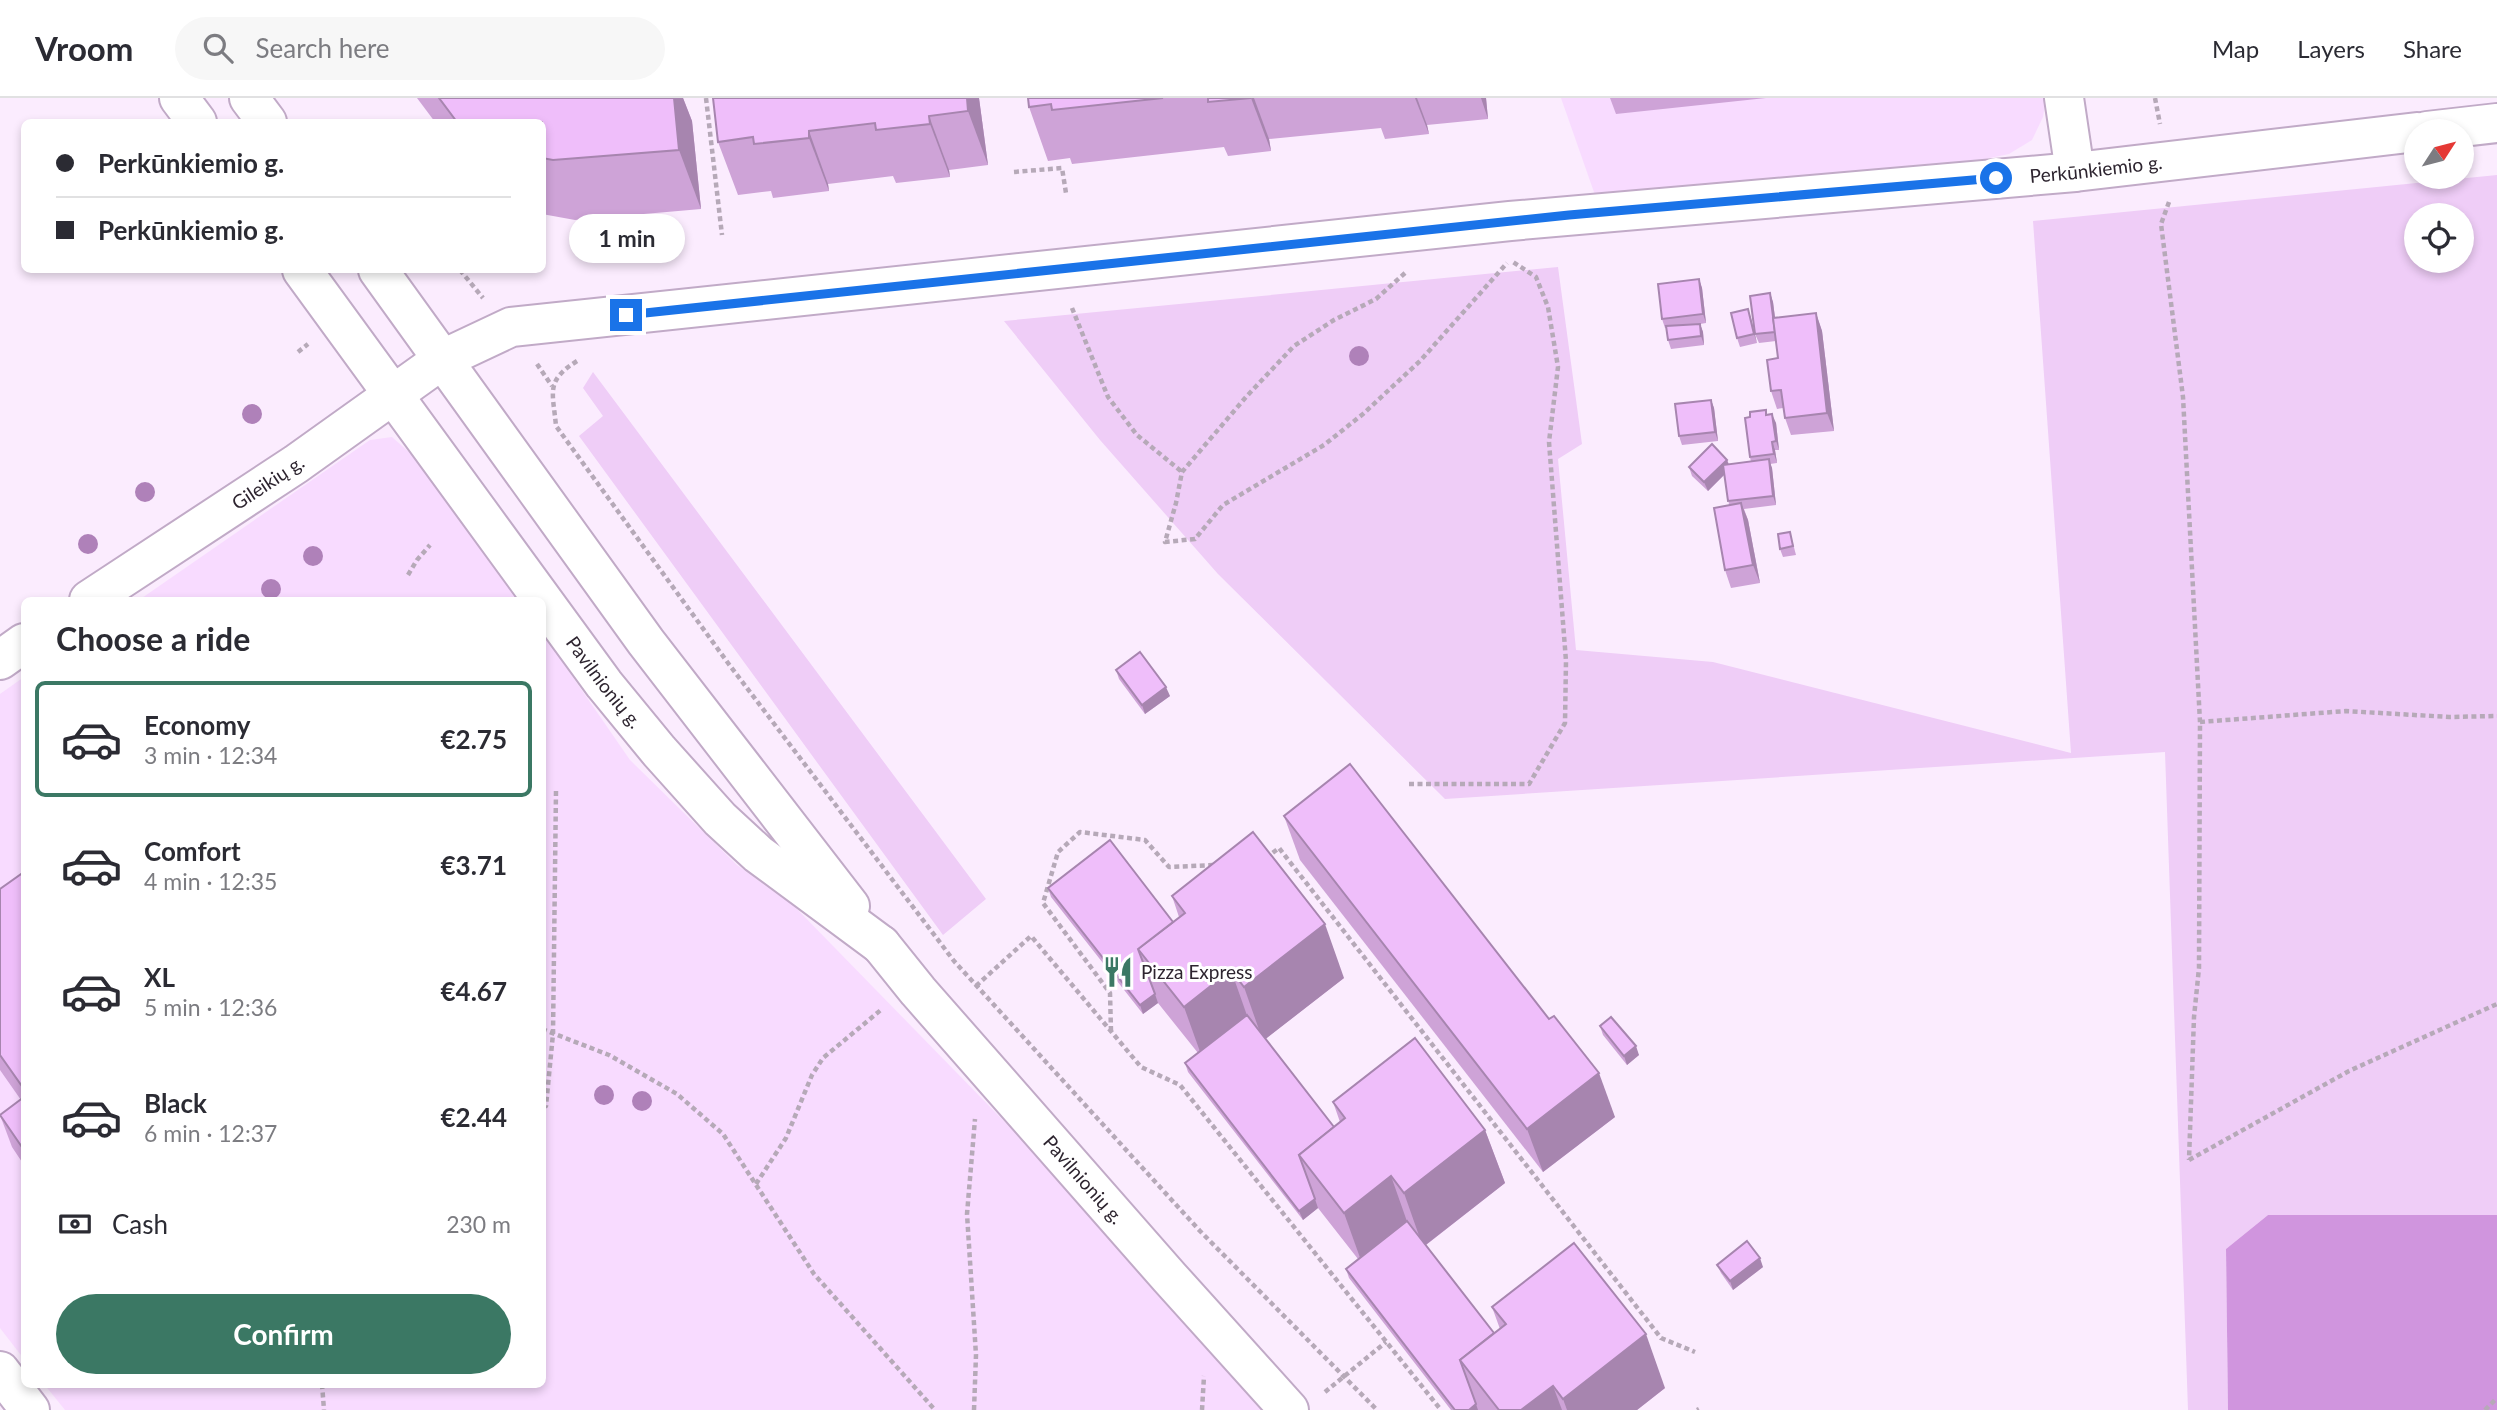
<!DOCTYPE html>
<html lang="en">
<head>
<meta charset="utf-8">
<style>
  :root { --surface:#fff; --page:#f7f7f7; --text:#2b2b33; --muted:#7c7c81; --line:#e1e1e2; --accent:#3b7864 }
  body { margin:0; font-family:Lato,sans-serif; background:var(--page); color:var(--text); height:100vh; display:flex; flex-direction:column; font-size:26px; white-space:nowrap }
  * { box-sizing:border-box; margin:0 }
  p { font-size:23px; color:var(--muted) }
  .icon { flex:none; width:38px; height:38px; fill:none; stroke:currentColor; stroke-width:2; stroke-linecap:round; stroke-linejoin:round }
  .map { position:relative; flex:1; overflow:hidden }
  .details { position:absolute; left:21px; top:499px; width:525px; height:791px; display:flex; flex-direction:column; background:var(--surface); border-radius:10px; box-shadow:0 4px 10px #0003 }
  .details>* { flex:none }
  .banner { position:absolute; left:21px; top:21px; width:525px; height:154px; border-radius:10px; box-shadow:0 4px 10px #0003; display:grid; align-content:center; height:154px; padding:0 35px; background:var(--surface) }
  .needle { width:46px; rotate:54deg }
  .controls { position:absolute; left:2404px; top:21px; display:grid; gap:14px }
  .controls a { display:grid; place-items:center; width:70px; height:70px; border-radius:50%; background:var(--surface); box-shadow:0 4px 10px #0003; font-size:35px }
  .end { position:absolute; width:32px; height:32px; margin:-16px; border:9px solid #1a73e8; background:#fff; box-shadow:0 0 0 4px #fff }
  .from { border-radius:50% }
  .bubble { position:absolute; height:49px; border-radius:24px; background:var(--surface); box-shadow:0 4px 10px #0003; font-size:23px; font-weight:700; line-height:49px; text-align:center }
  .banner b { display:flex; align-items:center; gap:24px; height:66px; font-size:26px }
  .banner b+b { border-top:2px solid var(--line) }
  .banner i { width:18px; height:18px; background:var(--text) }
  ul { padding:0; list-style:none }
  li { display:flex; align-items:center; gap:21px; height:116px; margin:0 14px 10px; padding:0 21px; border:4px solid transparent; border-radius:10px }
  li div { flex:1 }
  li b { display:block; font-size:26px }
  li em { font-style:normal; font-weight:700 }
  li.current { border-color:var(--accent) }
  li>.icon { width:63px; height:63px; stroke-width:1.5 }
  h2 { padding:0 35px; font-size:32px; line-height:84px }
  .pay { display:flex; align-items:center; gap:18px; height:77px; padding:0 35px; font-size:26px }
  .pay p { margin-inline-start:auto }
  .primary-button { display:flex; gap:14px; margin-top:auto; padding:14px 35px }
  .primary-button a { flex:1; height:80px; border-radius:42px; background:var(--accent); color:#fff; font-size:28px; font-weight:700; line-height:80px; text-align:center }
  header { display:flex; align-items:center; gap:42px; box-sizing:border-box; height:98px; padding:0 35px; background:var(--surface); border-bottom:2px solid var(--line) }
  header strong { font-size:33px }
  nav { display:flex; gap:38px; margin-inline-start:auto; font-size:24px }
  .search { width:490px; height:63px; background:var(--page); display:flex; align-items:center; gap:18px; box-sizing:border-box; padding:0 24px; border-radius:38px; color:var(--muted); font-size:26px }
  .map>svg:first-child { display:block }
  .built { fill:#f8dbff }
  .green { fill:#efcdf7; fill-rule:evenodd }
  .forest { fill:#d095de }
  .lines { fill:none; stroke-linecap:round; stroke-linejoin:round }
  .minor-casing { stroke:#c1aac7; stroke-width:42 }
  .tertiary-casing { stroke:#c1aac7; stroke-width:42 }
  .path { stroke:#b6a9b8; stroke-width:4.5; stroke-dasharray:5 3.5; stroke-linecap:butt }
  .minor { stroke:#fff; stroke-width:38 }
  .tertiary { stroke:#fff; stroke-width:38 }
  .tree { fill:#af81b9 }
  .wall { fill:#cea3d7 }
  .shaded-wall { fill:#a785af }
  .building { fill:#efbefa; stroke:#a785af; stroke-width:2 }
  .route { stroke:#1a73e8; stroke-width:9 }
  .labels { text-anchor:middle; stroke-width:6; stroke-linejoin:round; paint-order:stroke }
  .street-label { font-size:19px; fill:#2d242f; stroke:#fff }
  .poi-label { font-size:19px; fill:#2d242f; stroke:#fff; text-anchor:start }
</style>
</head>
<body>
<header>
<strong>Vroom</strong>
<div class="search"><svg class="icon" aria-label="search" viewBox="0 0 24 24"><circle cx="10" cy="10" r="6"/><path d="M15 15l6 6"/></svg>Search here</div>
<nav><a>Map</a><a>Layers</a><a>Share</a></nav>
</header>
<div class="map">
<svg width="2497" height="1312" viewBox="0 0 2497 1312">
  <rect width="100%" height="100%" fill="#fbecfe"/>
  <!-- built -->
  <g class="built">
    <path d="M1561 0H2046L2043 19 2032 42 2009 56 1985 61 1595 97Z"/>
    <path d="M392 339 418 362 518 502H139L370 342Z"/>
    <path d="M543 536 630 662 737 767 794 808 1038 1058 1263 1312H65L44 1286H542Z"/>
    <path d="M24 579V1261L0 1230V596Z"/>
  </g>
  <!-- green -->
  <g class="green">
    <path d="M2497 77V1117H2268L2226 1151 2228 1312H2188L2165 654 1445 701 1218 476 1100 342 1004 223 1558 169 1582 346 1558 361 1576 552 1713 564 2071 655 2033 123ZM2417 117H2462V163H2417Z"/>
    <path d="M593 274 986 801 943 837 579 338 603 318 583 290Z"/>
  </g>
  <!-- forest -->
  <path class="forest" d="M2268 1117H2497V1312H2228L2226 1151Z"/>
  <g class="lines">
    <defs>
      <g id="minor">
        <path d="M2064 0 2075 74"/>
        <path d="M2427 33 2497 25"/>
        <path id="s1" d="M443 261 511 229 1510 123 2075 74 2417 34"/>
        <path id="s2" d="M881 847 918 893 1170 1180 1289 1312"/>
      </g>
      <g id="tertiary">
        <path d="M179 0 197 24"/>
        <path d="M249 0 267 24"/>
        <path id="s3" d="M302 172 604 586 659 653 720 721 758 756 881 847"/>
        <path d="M378 172 646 544 850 808"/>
        <path id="s4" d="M89 502 296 366 443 261"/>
        <path d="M0 562 24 545"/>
        <path d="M0 1273 30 1312"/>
      </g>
    </defs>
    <!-- minor casing -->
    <use href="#minor" class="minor-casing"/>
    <!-- tertiary casing -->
    <use href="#tertiary" class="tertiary-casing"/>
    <!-- path -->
    <g class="path">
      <path d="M706 0 722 137"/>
      <path d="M2155 0 2160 26"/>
      <path d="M1014 74 1062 70 1066 95"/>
      <path d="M2169 104 2161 126 2183 299 2200 624 2199 870 2194 919 2189 1062"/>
      <path d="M460 172 483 200"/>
      <path d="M1405 175 1376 201 1334 222 1294 248 1246 299 1182 374 1176 405 1165 444 1195 441 1223 407 1324 347 1363 316 1420 263 1507 165"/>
      <path d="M1072 210 1108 299 1137 337 1182 374"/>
      <path d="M298 254 308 246"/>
      <path d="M577 263C545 283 553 294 556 328L728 565 954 863 1200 1133 1377 1312"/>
      <path d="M537 266 552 288"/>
      <path d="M408 477 417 462 430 447"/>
      <path d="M2200 624 2346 613 2449 619 2497 618"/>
      <path d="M1409 686H1529L1565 625 1566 563 1549 344 1558 269 1548 209 1536 179 1513 164"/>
      <path d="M1266 760 1279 750 1661 1240 1695 1254"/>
      <path d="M976 888 1031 838 1141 969 1180 987 1441 1312"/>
      <path d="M542 931 609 957 677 996 723 1036 814 1176 935 1312"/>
      <path d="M1111 933 1110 895 1043 805 1058 754 1080 734 1145 742 1169 769 1214 767"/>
      <path d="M542 1009 546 1008 553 936 556 692"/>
      <path d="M2189 1062 2349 973 2497 906"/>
      <path d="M756 1086 786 1040 812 977 823 960 882 911"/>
      <path d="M322 1286 324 1312"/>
      <path d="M1325 1294 1386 1244"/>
      <path d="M974 1312 976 1257 967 1116 975 1021"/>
      <path d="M1202 1312 1204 1278"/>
      <path d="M1697 1312 1699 1311"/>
      <path d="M2485 1312 2497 1300"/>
    </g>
    <!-- minor -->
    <use href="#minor" class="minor"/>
    <!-- tertiary -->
    <use href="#tertiary" class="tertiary"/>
  </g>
  <!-- trees -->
  <g class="tree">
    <circle cx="1359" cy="258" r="10"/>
    <circle cx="252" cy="316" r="10"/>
    <circle cx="145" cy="394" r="10"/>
    <circle cx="88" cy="446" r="10"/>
    <circle cx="313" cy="458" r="10"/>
    <circle cx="271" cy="491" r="10"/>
    <circle cx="604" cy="997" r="10"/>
    <circle cx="642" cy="1003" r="10"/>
  </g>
  <!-- wall -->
  <g class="wall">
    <path d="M417 0H683L692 23 701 111 575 122 542 116V24H435Z"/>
    <path d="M979 0 988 67 949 72 950 79 896 85 893 78 828 86 829 93 773 100 771 93 738 97 718 44Z"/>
    <path d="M1028 0H1486L1488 21 1427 27 1429 36 1385 41 1381 30 1269 41 1271 53 1228 58 1224 49 1072 66 1070 60 1048 63 1029 9Z"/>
    <path d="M1610 0H1766L1616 16Z"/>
    <path d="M1699 181 1702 190 1706 225 1700 226 1703 234 1704 247 1671 251 1668 242 1666 230H1665L1662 221Z"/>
    <path d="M1770 195 1773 204 1775 220 1816 215 1822 233 1834 333 1791 337 1785 320 1783 310 1777 311 1771 293 1778 260 1776 243 1759 245 1755 236Z"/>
    <path d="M1748 211 1757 245 1740 249 1737 240Z"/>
    <path d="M1711 302 1714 310 1718 343 1682 347 1679 338Z"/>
    <path d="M1767 317 1776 325 1779 352H1775L1777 365 1770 366 1772 370 1776 407 1744 411 1748 422 1760 485 1731 490 1725 472 1729 407 1725 376 1708 393 1692 378 1689 369 1727 362 1729 366 1751 364 1750 359Z"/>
    <path d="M1790 434 1796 457 1783 459 1780 451Z"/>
    <path d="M1116 572 1170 598 1145 616 1119 581Z"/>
    <path d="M1284 718 1615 1019 1543 1074 1300 762Z"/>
    <path d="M24 774V1067L12 1049 0 1017 21 1002 0 972V791Z"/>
    <path d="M1048 790 1173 824 1179 819 1172 798 1344 880 1265 941 1334 1029 1340 1024 1333 1004 1485 1032 1505 1085 1426 1147 1494 1235 1500 1231 1492 1209 1665 1290 1637 1312H1451L1349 1180 1346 1171 1358 1161 1318 1110 1303 1122 1188 974 1185 965 1198 955 1158 905 1143 916 1051 799Z"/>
    <path d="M1600 928 1639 957 1627 967 1603 937Z"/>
    <path d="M1717 1167 1763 1169 1733 1192 1721 1175Z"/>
  </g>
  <!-- shaded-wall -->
  <g class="shaded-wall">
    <path d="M674 0H683L692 23 701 111 679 52Z"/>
    <path d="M967 0H979L988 67 968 13Z"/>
    <path d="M1251 0H1254L1269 41 1271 53Z"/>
    <path d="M1415 0H1417L1427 27 1429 36Z"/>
    <path d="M1481 0H1486L1488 21Z"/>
    <path d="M929 18 949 72 950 79 930 26Z"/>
    <path d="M809 33 828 86 829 93 809 40Z"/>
    <path d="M1699 181 1702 190 1706 225 1703 216Z"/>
    <path d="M1770 195 1773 204 1778 243 1775 234Z"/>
    <path d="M1748 211 1751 220 1757 245 1754 236Z"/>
    <path d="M1816 215 1822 233 1834 333 1827 315Z"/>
    <path d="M1700 226 1703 234 1704 247 1701 238Z"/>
    <path d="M1711 302 1714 310 1718 343 1715 334Z"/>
    <path d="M1772 316 1776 325 1779 352 1776 343Z"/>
    <path d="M1772 344 1775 352 1777 365 1774 356Z"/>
    <path d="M1769 361 1772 370 1776 407 1773 398Z"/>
    <path d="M1727 362 1730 371 1708 393 1704 384Z"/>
    <path d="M1741 405 1748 422 1760 485 1753 467Z"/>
    <path d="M1166 589 1170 598 1145 616 1142 607Z"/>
    <path d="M1325 826 1344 880 1263 943 1244 889Z"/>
    <path d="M1231 872 1250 926 1203 962 1184 909Z"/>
    <path d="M1155 896 1158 905 1143 916 1140 907Z"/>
    <path d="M1636 948 1639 957 1627 967 1624 958Z"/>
    <path d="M1599 975 1615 1019 1543 1074 1527 1031Z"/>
    <path d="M1485 1032 1505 1085 1423 1149 1404 1095Z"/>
    <path d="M1391 1078 1410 1132 1363 1168 1344 1115Z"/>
    <path d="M1315 1101 1318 1110 1303 1122 1299 1113Z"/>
    <path d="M1760 1160 1763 1169 1733 1192 1730 1183Z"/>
    <path d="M1646 1236 1665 1290 1637 1312H1567L1563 1301Z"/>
    <path d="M1553 1288 1562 1312H1521Z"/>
    <path d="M1476 1306 1478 1312H1469Z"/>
  </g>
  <!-- building -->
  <g class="building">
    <path d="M439 0H674L679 52 553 62 542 60V24H457Z"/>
    <path d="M713 0H967L968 13 929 18 930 26 876 32 875 25 809 33V40L754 46 753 39 718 44Z"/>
    <path d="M1028 0H1163L1052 12 1051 6 1029 9Z"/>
    <path d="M1208 0H1251L1208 4Z"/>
    <path d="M1699 181 1703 216 1662 221 1658 186Z"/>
    <path d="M1770 195 1775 234 1755 236 1750 198Z"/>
    <path d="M1748 211 1754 236 1737 240 1731 215Z"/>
    <path d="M1816 215 1827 315 1785 320 1781 292 1771 293 1767 262 1778 260 1773 220Z"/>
    <path d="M1700 226 1701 238 1668 242 1666 228Z"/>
    <path d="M1711 302 1715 334 1679 338 1675 306Z"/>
    <path d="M1766 312V317L1772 316 1776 343 1772 344 1774 356 1750 359 1745 320 1750 319V314Z"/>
    <path d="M1712 346 1727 362 1704 384 1689 369Z"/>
    <path d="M1769 361 1773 398 1728 403 1723 367Z"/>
    <path d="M1741 405 1753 467 1725 472 1714 410Z"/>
    <path d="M1790 434 1793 448 1780 451 1778 436Z"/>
    <path d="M1140 554 1166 589 1142 607 1116 572Z"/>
    <path d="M1350 666 1549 921 1554 918 1599 975 1527 1031 1284 718Z"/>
    <path d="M1253 734 1325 826 1244 889 1231 872 1184 909 1138 851 1185 815 1172 798Z"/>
    <path d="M1110 742 1173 824 1138 851 1155 896 1140 907 1048 790Z"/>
    <path d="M24 774V991L0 957V791Z"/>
    <path d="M1247 917 1334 1029 1299 1057 1315 1101 1299 1113 1185 965Z"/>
    <path d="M1611 919 1636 948 1624 958 1600 928Z"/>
    <path d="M1415 940 1485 1032 1404 1095 1391 1078 1344 1115 1299 1057 1345 1020 1333 1004Z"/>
    <path d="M24 999V1052L0 1017Z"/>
    <path d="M1407 1123 1494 1235 1460 1262 1476 1306 1469 1312H1455L1346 1171Z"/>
    <path d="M1747 1143 1760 1160 1730 1183 1717 1167Z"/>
    <path d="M1574 1145 1646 1236 1563 1301 1553 1288 1521 1312H1499L1460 1262 1506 1226 1492 1209Z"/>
  </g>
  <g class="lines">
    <!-- route -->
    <path class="route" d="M626 217 1569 117 1996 80"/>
  </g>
  <!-- icons -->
  <defs>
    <symbol id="restaurant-bare" viewBox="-9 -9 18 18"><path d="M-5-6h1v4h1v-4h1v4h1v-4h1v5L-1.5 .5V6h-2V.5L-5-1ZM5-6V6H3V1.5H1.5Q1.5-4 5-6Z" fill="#3b7864" stroke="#fff" stroke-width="2.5" paint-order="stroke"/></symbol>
  </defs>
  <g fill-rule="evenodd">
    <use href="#restaurant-bare" x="1096" y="852" width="44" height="44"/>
  </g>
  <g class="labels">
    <!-- street labels -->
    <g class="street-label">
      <text dy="7" stroke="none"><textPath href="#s1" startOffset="1668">Perkūnkiemio g.</textPath></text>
      <text dy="7" stroke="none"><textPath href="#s4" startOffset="214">Gileikių g.</textPath></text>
      <text dy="7" stroke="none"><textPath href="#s3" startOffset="511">Pavilnionių g.</textPath></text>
      <text dy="7" stroke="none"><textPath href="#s2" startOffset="310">Pavilnionių g.</textPath></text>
    </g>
    <!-- poi labels -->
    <g class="poi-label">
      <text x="1141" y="881">Pizza Express</text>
    </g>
  </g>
</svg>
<div class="controls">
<a><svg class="needle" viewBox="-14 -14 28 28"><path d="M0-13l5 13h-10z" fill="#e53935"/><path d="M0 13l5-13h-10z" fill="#7c7c81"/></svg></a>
<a><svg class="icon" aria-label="locate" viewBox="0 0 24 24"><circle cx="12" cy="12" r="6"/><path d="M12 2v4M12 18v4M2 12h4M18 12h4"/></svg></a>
</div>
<i class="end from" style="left:1996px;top:80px"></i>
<i class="end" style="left:626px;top:217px"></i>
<div class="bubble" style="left:569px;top:116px;width:116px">1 min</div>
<div class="banner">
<b><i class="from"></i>Perkūnkiemio g.</b>
<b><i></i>Perkūnkiemio g.</b>
</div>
<section class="details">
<h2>Choose a ride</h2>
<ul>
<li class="current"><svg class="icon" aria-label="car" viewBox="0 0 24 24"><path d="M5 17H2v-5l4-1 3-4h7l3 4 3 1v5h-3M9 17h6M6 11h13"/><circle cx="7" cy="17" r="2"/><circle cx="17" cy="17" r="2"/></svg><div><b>Economy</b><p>3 min · 12:34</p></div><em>€2.75</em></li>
<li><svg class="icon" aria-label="car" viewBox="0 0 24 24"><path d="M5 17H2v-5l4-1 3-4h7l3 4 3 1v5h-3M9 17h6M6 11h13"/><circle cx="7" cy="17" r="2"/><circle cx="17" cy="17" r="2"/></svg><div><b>Comfort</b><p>4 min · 12:35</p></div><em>€3.71</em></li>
<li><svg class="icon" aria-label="car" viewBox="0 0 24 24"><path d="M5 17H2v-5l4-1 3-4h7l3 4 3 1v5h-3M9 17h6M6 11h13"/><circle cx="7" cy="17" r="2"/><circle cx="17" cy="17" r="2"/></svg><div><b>XL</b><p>5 min · 12:36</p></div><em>€4.67</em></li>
<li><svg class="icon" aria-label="car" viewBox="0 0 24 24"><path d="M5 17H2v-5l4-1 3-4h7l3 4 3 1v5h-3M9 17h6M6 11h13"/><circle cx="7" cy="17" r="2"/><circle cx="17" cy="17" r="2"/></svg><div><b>Black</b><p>6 min · 12:37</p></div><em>€2.44</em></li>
</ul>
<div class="pay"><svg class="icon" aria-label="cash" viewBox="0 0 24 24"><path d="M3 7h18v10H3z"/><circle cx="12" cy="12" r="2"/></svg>Cash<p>230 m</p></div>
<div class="primary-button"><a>Confirm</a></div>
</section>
</div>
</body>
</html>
